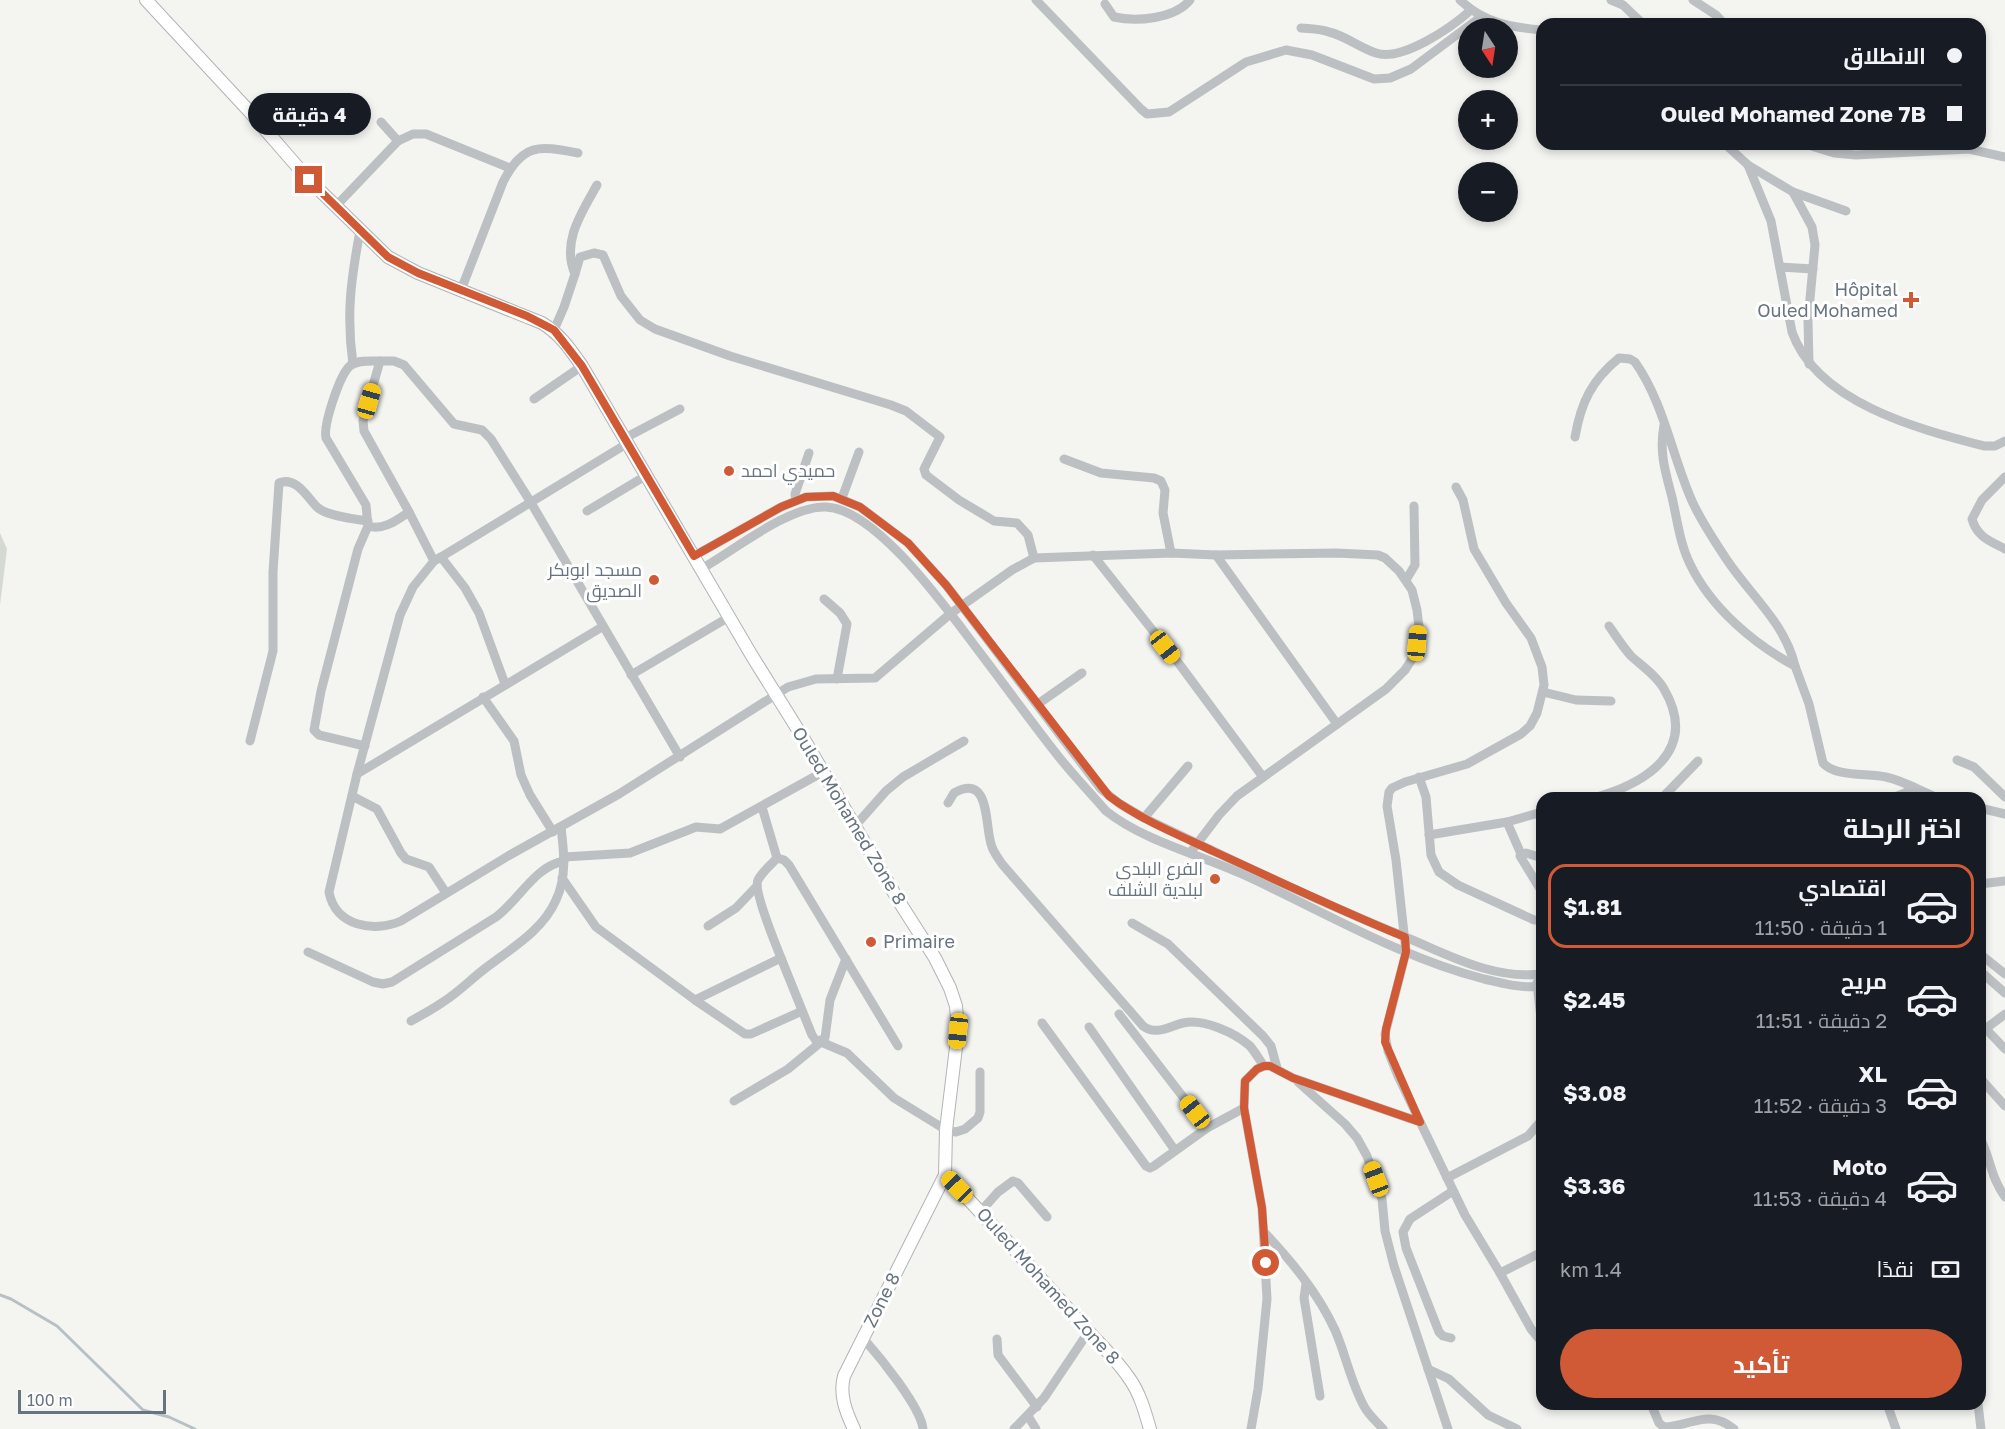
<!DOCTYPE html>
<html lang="ar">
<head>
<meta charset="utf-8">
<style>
  :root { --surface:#171b24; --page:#20242c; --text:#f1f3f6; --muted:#9ea1a6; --line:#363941; --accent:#d05a36 }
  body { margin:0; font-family:"Golos Text",Cairo,sans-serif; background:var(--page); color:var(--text); direction:rtl; height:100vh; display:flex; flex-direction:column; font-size:22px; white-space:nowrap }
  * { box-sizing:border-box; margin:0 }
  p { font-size:20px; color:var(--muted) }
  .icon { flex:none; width:33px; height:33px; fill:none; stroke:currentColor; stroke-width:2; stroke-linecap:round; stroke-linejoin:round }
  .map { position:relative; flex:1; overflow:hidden; direction:ltr }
  .side { position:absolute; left:1536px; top:792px; width:450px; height:618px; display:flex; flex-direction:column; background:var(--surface); border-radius:18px; box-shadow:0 3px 9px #0003; direction:rtl }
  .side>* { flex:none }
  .banner { position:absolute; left:1536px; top:18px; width:450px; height:132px; border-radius:18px; box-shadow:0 3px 9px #0003; direction:rtl; display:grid; align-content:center; height:132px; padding:0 24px; background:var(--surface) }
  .needle { width:39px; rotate:168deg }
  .fabs { position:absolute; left:1458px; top:18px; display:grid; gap:12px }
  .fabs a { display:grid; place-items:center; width:60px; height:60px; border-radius:50%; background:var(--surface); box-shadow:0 3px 9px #0003; font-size:30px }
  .scale { position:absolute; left:18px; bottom:15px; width:148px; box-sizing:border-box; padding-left:6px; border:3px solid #66747f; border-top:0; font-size:16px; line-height:21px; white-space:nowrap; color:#66747f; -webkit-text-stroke:4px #fff; paint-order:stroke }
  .end { position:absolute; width:27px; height:27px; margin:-14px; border:8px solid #d05a36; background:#fff; box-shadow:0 0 0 3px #fff }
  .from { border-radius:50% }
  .bubble { position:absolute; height:42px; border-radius:21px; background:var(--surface); box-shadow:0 3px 9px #0003; font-size:20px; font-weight:700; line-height:42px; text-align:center; direction:rtl }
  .car { position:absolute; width:18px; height:36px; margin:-18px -9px; border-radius:8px; box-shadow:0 0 4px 2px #0007; background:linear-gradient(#f5c518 24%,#345 0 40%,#f5c518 0 76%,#345 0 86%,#f5c518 0) }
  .banner b { display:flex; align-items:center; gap:21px; height:57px; font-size:22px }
  .banner b+b { border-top:2px solid var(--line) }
  .banner i { width:15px; height:15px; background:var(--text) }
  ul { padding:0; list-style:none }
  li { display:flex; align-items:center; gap:18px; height:84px; margin:0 12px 9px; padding:0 12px; border:3px solid transparent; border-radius:18px }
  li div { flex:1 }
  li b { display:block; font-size:22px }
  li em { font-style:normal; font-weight:700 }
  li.on { border-color:var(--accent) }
  li>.icon { width:54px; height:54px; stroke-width:1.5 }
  h2 { padding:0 24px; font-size:27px; line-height:72px }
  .pay { display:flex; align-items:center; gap:15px; height:66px; padding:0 24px; font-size:22px }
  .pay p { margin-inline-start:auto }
  .action { display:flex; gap:12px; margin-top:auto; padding:12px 24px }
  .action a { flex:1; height:69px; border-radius:36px; background:var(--accent); color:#fff; font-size:24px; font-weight:700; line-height:69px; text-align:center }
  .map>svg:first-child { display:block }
  .green { fill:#d4d9d1 }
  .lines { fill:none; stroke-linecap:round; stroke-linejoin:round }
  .stream { stroke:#b7c0c5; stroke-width:3 }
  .major-casing { stroke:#b0b4b7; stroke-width:14 }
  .minor { stroke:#bcc0c3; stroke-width:9 }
  .major { stroke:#fff; stroke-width:12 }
  .route { stroke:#d05a36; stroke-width:8 }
  .poi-dot { fill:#d05a36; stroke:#fff; stroke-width:2 }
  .labels { text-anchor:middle; stroke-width:6; stroke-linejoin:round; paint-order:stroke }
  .poi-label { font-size:18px; fill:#66747f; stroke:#fff; text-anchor:end }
  .street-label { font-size:18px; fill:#66747f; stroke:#fff }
</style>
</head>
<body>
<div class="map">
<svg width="2005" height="1429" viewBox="0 0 2005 1429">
  <rect width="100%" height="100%" fill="#f4f4f1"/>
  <!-- green -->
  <path class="green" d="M0 533 7 549 0 605Z"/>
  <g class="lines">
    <!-- stream -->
    <path class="stream" d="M0 1295 11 1299 57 1326 143 1410 169 1417 195 1429"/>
    <defs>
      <g id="major">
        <path d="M146 0 249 111 309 180 388 257 418 273 542 323C560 334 570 349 582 366L752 656 805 741 900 903 935 958 950 988 956 1006 958 1031 946 1130 945 1175C994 1225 1040 1278 1087 1330 1102 1346 1117 1360 1129 1378 1140 1393 1145 1412 1150 1429"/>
        <path d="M854 1429C846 1412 839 1395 844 1376L945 1175"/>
      </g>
    </defs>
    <!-- major casing -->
    <use href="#major" class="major-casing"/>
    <!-- minor -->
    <g class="minor">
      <path d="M1036 0 1141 109 1147 114 1169 112 1246 62 1286 50 1312 55 1374 79 1390 78 1411 69 1482 16"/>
      <path d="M1460 0C1484 23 1510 27 1542 30"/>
      <path d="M1611 0 1623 5 1643 24"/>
      <path d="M1693 0 1716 15 1724 24"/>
      <path d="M1105 4 1114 17C1136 22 1175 19 1190 0"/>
      <path d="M1301 28C1311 29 1321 29 1329 32 1346 36 1360 48 1376 53 1402 62 1452 27 1471 10"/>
      <path d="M398 141 413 134H426L510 168"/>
      <path d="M1725 144 1748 165 1793 192 1812 227 1815 245 1808 320 1809 364"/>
      <path d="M1805 144 1834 153 1856 155 1969 149 2005 157"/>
      <path d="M1748 165 1771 221 1792 332C1817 403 1919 429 1984 446H1995L2005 441"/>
      <path d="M1793 192 1846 211"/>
      <path d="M335 207 398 141 381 122"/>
      <path d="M1780 267 1813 269"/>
      <path d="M575 274 580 257 594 253 603 255 621 296 640 320 655 329 730 356 891 405 906 411 940 437 924 469 926 475 959 500 994 521 1017 523 1028 535 1034 558"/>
      <path d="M461 290 503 182C523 142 540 146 578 153"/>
      <path d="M554 330 564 307 575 274C561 242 582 212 597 185"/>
      <path d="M353 364C346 315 351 279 360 231"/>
      <path d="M534 399 582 366"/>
      <path d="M1664 425C1659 452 1665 471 1672 497 1677 519 1680 544 1690 564 1711 608 1754 644 1795 666L1809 704 1823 763C1835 777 1867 773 1886 777 1904 781 1921 791 1938 798"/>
      <path d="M1575 437C1581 402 1592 380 1619 358L1630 359 1635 362C1664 403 1672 456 1692 501 1701 521 1715 542 1727 560 1751 596 1785 623 1795 666"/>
      <path d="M625 438 680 409"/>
      <path d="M628 443 441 557 434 561 413 587 400 615 357 774 329 892C335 926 374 933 401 921L508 856 619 794 788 687 816 679 875 678 950 614 1012 570 1034 558 1171 553 1216 555 1336 553 1378 555 1385 558 1399 571 1412 590 1417 610 1419 627 1414 656 1405 670 1386 689 1237 796 1219 815 1190 853"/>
      <path d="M1064 459 1101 473 1154 478 1161 481 1165 490 1163 513 1171 553"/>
      <path d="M2005 477 1982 500 1972 519C1977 537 1990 541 2005 549"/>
      <path d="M1456 487 1463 500 1474 549 1506 603 1531 638 1542 667 1544 685 1537 713 1530 726 1521 734 1467 764 1405 782 1392 788 1389 792 1387 806 1396 860 1406 952 1385 1034 1388 1051 1398 1076 1465 1215 1500 1273 1531 1329 1542 1342"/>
      <path d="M842 498 859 452"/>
      <path d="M796 500 795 494 809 453"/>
      <path d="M587 511 647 475"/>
      <path d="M368 526C383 531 397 520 409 512"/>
      <path d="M1093 555 1180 665 1263 777"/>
      <path d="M1216 555 1337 724"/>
      <path d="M694 556 781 507 806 497 833 496 860 507 908 543 946 585 1101 789 1120 804 1144 818C1230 859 1315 900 1403 936 1447 954 1492 980 1542 974"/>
      <path d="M441 557 465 588 479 613 505 684"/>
      <path d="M434 561 409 512 364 431 363 421 380 361H394L404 365 454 424 482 430 491 439 530 501 680 757"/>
      <path d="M701 569C733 551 790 505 826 507 878 509 951 615 981 654 1006 687 1030 720 1055 752 1071 773 1089 791 1106 811 1144 841 1198 854 1242 874 1321 910 1399 957 1484 979 1503 983 1522 989 1542 986"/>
      <path d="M1406 580 1415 565 1414 506"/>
      <path d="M824 599 840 613 847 624 837 679"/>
      <path d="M631 675 729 617"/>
      <path d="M1543 692 1576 700 1611 701"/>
      <path d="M483 697 514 741 521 775 530 795 553 832"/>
      <path d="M1038 704 1082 673"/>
      <path d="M250 741 273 651V572L279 483C296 476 307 497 317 507 326 516 355 519 368 521"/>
      <path d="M365 746 319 735 314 730 321 691 358 549 368 526 366 505 326 438C323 425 340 373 351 365 359 360 371 361 380 361"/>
      <path d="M1957 760 1974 767 2005 797"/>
      <path d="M357 774 602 627"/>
      <path d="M1419 777 1426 797 1431 855 1439 872 1458 885 1534 920H1542"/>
      <path d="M352 796 377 809 401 853 406 859 429 867 446 893"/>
      <path d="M1593 798C1645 784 1700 751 1664 689 1657 676 1642 666 1631 656 1623 647 1616 636 1609 626"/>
      <path d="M1662 798 1698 761"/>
      <path d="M1892 798 1905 793 1913 787"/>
      <path d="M948 803 954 793C992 772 984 828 992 847 994 853 999 859 1002 864L1143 1026C1156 1036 1170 1026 1183 1023 1203 1018 1235 1033 1250 1046 1255 1052 1259 1059 1264 1066"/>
      <path d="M762 807 777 858C771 865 762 872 758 880 753 890 776 945 781 958"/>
      <path d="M1980 808 2005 814"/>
      <path d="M1144 818 1188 766"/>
      <path d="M1507 822 1521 854"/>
      <path d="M855 826 886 791 903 777 964 741"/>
      <path d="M1429 835 1507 822 1542 812"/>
      <path d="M564 857 630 853 696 827 720 829 823 772"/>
      <path d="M777 858 784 860 789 865 898 1046"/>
      <path d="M1542 858 1526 853 1520 856 1542 892"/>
      <path d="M562 878 596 927 695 1000 781 958 812 1035 817 1042 825 1038 830 1000 846 959"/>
      <path d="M1980 884 2005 881"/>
      <path d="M1132 923 1168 944 1263 1036 1271 1046 1277 1068"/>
      <path d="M708 926 736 908 757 886"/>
      <path d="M308 952 373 982 383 984 392 982 496 917C519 900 535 866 564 861"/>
      <path d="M1980 954 2005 974"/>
      <path d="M1980 971 2005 993"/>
      <path d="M1537 983 1542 1027"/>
      <path d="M695 1000 745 1034H751L802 1011"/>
      <path d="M1119 1014 1207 1128 1244 1108"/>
      <path d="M411 1021C422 1015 433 1009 443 1002 459 992 472 978 487 967 512 948 543 930 556 900 567 877 564 852 561 827"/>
      <path d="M1042 1023 1146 1166 1150 1168 1154 1166 1207 1128"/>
      <path d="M1089 1027 1174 1149"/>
      <path d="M1986 1029 2005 1049"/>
      <path d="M1980 1033 2005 1014"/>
      <path d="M1980 1078 2005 1106"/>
      <path d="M1298 1082 1345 1124 1357 1138 1367 1156 1382 1199 1385 1231 1394 1266 1448 1429"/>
      <path d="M734 1101 788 1069 821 1042 847 1053 894 1098 946 1130 956 1132 965 1129 978 1118 980 1112V1072"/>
      <path d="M1980 1138C1991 1159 1990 1176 2005 1197"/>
      <path d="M1447 1178 1528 1136 1542 1120"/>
      <path d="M981 1211 998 1192 1013 1181 1018 1183 1047 1217"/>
      <path d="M1265 1233C1292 1262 1318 1293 1335 1330 1346 1355 1351 1384 1365 1408 1369 1415 1377 1422 1383 1429"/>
      <path d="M1500 1273 1542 1252"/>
      <path d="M1306 1284 1304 1298 1320 1396"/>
      <path d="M863 1338C879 1356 921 1407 923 1429"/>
      <path d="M1451 1338 1443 1336 1439 1332 1406 1248 1403 1232 1410 1219 1453 1191"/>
      <path d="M997 1339 998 1355 1037 1407"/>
      <path d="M1428 1369 1449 1379 1488 1415 1517 1429"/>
      <path d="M1651 1404 1659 1423 1664 1427C1692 1426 1708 1408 1734 1429"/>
      <path d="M1887 1404 1896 1429"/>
      <path d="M1978 1404 1981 1429"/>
      <path d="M1028 1416 1036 1429"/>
      <path d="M1014 1429 1044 1398 1089 1331"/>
      <path d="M1251 1429 1258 1389 1267 1299 1262 1208 1244 1108 1245 1081 1257 1069 1264 1066H1270L1293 1078 1420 1122"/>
    </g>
    <!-- major -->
    <use href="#major" class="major"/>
  </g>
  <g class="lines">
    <!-- route -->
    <path class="route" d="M309 180 388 257 418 273 527 316 554 330 582 366 694 556 781 507 806 497 833 496 860 507 908 543 946 585 1109 796C1141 820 1179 835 1215 852 1279 881 1341 911 1405 937L1406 952 1386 1029 1385 1042 1420 1122 1293 1078 1270 1066H1264L1257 1069 1245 1081 1244 1108 1262 1208 1266 1263"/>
  </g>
  <!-- markers -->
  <g class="poi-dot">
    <path d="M1908 291h6v6h6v6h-6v6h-6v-6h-6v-6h6z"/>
    <circle cx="729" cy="471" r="6"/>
    <circle cx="654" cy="580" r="6"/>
    <circle cx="1215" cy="879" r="6"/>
    <circle cx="871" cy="942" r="6"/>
  </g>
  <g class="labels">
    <!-- poi labels -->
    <g class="poi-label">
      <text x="1898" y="296">Hôpital<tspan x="1898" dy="21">Ouled Mohamed</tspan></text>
      <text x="741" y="477" text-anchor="start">حميدي احمد</text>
      <text x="642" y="576">مسجد ابوبكر<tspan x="642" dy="21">الصديق</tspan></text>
      <text x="1203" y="875">الفرع البلدي<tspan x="1203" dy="21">لبلدية الشلف</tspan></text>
      <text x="883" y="948" text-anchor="start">Primaire</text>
    </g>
    <!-- street labels -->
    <g class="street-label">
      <text transform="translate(849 816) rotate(59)" y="6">Ouled Mohamed Zone 8</text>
      <text transform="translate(1048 1286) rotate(48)" y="6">Ouled Mohamed Zone 8</text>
      <text transform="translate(882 1300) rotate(-63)" y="6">Zone 8</text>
    </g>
  </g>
</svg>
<div class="fabs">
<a><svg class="needle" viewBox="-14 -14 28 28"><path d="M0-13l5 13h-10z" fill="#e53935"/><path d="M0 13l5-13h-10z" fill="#9ea1a6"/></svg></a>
<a>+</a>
<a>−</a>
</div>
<div class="scale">100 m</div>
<i class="end from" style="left:1266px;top:1263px"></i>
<i class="end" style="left:309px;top:180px"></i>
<div class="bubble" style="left:248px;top:93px;width:123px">4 دقيقة</div>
<i class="car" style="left:369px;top:401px;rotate:16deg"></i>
<i class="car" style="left:1417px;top:643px;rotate:5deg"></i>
<i class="car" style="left:1165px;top:647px;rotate:142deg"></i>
<i class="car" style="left:958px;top:1031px;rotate:186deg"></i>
<i class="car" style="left:1195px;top:1112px;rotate:322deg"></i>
<i class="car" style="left:1376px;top:1179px;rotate:339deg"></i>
<i class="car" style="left:957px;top:1187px;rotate:316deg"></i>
<div class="banner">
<b><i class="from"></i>الانطلاق</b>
<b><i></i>Ouled Mohamed Zone 7B</b>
</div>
<section class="side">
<h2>اختر الرحلة</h2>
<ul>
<li class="on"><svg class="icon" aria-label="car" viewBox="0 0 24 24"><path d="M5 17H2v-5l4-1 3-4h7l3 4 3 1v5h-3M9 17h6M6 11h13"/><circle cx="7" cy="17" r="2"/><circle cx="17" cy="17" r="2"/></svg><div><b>اقتصادي</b><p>1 دقيقة · 11:50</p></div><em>$1.81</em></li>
<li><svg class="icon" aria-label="car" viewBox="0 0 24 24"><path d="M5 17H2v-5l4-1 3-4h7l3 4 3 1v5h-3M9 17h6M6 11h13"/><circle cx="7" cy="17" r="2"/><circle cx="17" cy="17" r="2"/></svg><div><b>مريح</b><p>2 دقيقة · 11:51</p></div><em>$2.45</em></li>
<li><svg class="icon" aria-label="car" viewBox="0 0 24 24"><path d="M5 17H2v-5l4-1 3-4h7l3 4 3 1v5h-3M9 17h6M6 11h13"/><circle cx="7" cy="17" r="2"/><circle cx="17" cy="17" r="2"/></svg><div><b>XL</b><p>3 دقيقة · 11:52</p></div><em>$3.08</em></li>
<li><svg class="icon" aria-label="car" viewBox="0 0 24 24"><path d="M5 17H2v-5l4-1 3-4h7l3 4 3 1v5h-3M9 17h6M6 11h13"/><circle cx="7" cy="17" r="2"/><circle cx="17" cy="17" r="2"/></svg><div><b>Moto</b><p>4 دقيقة · 11:53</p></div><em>$3.36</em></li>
</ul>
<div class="pay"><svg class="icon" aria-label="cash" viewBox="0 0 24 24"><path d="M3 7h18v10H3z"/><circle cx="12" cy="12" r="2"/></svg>نقدًا<p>1.4 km</p></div>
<div class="action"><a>تأكيد</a></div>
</section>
</div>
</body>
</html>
